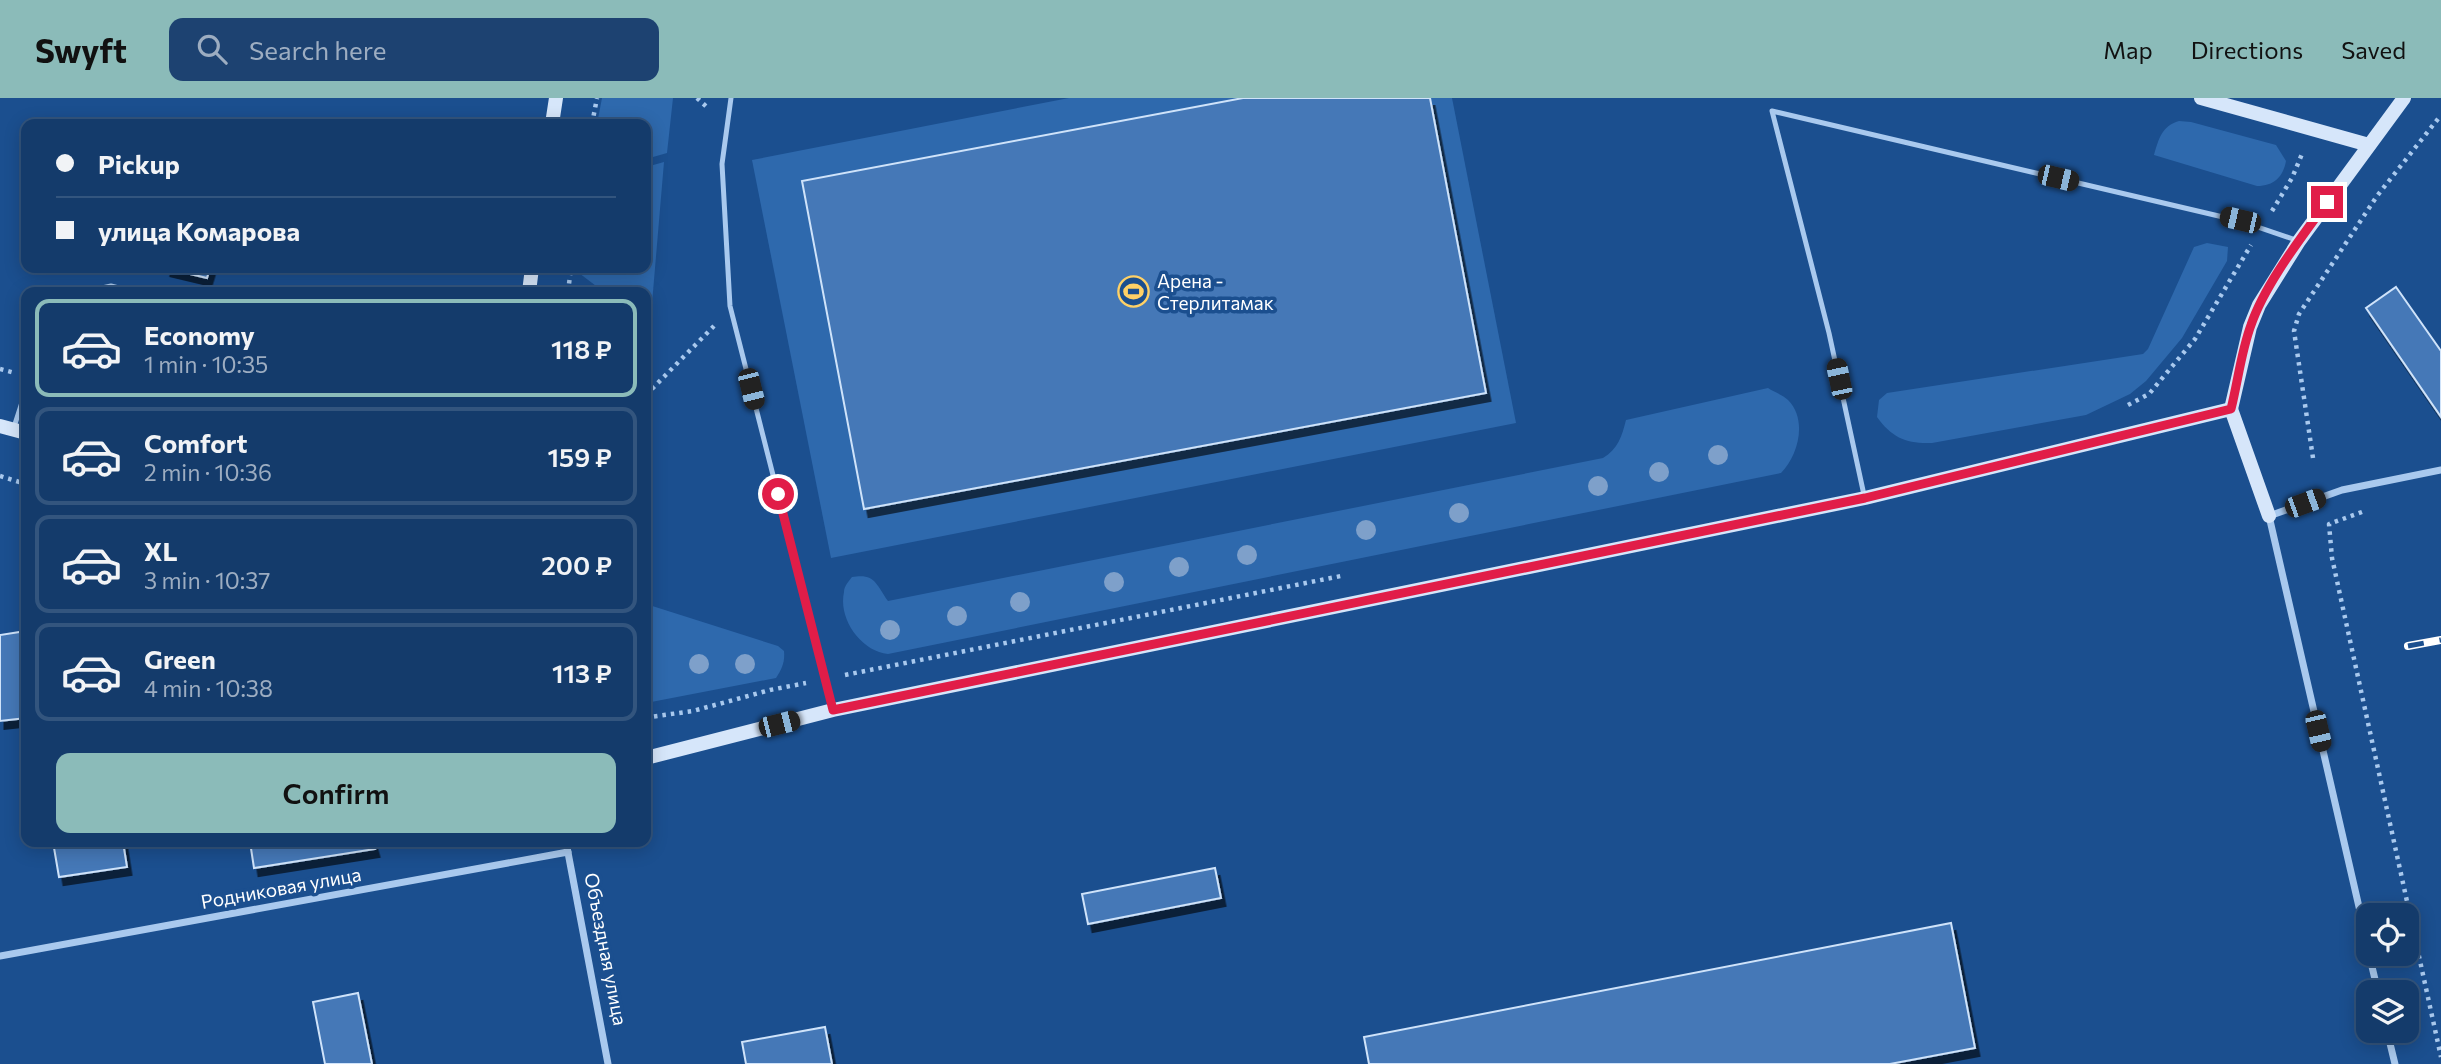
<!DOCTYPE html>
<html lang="en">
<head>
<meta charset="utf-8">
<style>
  :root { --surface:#143b6b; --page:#1d4271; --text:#f1f3f6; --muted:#9dadc1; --line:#33557e; --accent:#8bbbb9 }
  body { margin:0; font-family:Commissioner,sans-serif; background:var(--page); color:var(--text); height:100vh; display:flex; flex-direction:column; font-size:26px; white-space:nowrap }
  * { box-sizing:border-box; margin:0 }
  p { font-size:23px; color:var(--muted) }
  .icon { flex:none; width:38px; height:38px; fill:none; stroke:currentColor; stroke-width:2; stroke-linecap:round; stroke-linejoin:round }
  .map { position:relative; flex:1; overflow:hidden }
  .side { position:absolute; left:21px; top:189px; width:630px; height:560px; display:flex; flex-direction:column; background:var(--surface); border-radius:14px; box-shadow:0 4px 18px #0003,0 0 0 2px var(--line) }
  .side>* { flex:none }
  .hud { position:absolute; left:21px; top:21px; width:630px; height:154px; border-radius:14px; box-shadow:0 4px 18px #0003,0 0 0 2px var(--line); display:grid; align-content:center; height:154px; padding:0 35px; background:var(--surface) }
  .fabs { position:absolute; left:2356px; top:805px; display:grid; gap:14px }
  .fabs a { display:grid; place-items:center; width:63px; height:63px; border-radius:14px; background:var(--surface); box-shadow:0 4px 18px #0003,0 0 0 2px var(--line); font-size:35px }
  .end { position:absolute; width:32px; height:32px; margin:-16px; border:9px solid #e11d48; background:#fff; box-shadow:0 0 0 4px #fff }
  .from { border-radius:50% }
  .car { position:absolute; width:21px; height:42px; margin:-21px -10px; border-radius:9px; box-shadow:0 0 5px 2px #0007; background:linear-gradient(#222 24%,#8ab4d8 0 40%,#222 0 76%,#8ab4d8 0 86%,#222 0) }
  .hud b { display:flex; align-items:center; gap:24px; height:66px; font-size:26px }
  .hud b+b { border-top:2px solid var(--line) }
  .hud i { width:18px; height:18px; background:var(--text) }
  ul { padding:12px 0 0; list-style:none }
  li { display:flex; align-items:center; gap:21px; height:98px; margin:0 14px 10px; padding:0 21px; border:4px solid var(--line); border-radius:14px }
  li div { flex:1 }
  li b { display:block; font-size:26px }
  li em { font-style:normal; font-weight:600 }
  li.selected { border-color:var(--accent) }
  li>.icon { width:63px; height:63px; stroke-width:1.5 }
  .primary-button { display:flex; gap:14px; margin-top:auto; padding:14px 35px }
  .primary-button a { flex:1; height:80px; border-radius:14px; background:var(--accent); color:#111; font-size:28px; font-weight:600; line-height:80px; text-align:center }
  header { display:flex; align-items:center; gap:42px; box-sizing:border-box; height:98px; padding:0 35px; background:var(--accent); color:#111 }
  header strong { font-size:33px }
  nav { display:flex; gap:38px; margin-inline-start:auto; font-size:24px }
  .search { width:490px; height:63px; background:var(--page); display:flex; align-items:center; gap:18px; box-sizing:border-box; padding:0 24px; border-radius:14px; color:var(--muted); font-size:26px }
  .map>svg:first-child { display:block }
  .green { fill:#2e69ad }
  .building { fill:#4478b7; stroke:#cfe3fa; stroke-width:2; filter:url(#shadow) }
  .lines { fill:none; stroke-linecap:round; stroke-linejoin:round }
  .path { stroke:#a9c9ee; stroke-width:4.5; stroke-dasharray:3.5 5; stroke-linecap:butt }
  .lane { stroke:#a9c9ee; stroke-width:5 }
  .street { stroke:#a9c9ee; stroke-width:7 }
  .secondary { stroke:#d6e6fa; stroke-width:14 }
  .rail-casing { stroke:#fff; stroke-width:8 }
  .rail { stroke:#1b4f8f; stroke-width:5; stroke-dasharray:16; stroke-linecap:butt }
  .tree { fill:#7ea0ca }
  .route { stroke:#e11d48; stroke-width:9 }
  .labels { text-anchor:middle; stroke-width:7; stroke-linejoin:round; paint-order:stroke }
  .poi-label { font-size:19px; fill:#fff; stroke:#1b4f8f; text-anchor:start }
  .street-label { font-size:19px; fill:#fff; stroke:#1b4f8f }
</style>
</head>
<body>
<header>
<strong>Swyft</strong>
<div class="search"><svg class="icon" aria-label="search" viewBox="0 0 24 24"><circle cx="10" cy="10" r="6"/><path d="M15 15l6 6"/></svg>Search here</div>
<nav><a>Map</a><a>Directions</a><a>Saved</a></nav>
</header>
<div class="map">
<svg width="2441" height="966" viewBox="0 0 2441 966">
  <defs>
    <filter id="shadow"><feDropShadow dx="4.5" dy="8" stdDeviation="0" flood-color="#0009"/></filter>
  </defs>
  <rect width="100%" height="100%" fill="#1b4f8f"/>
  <!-- green -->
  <g class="green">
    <path d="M602 0H673L667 55 646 61V26H597Z"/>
    <path d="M1069 0H1452L1516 325 831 460 752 62Z"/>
    <path d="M2179 23 2191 24 2276 47 2286 63C2283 79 2274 88 2257 88L2154 57C2159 40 2162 28 2179 23Z"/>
    <path d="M664 64 650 229 646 226V194H604L575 172 576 170H646V69Z"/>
    <path d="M2207 145 2228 149 2227 163 2182 240 2146 283 2130 296 2086 317 1932 345C1907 346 1892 340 1877 319L1879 302 1887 295 2143 256 2148 251 2194 149Z"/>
    <path d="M1768 290C1774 294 1783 297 1788 302 1808 322 1798 358 1781 375L888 556C861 553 838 521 844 494 844 488 849 483 852 479 875 475 876 486 888 503L1603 360C1618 351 1622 338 1626 322Z"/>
    <path d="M646 506 778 548 784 553C785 564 782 571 776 580L646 605Z"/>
  </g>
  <!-- building -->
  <g class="building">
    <path d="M1243 0H1430L1486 295 864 411 802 83Z"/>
    <path d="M165 170H210L207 180Z"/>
    <path d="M2396 189 2441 253V319L2366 210Z"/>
    <path d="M26 533V620L0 623V537Z"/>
    <path d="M53 744H123L127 769 59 779Z"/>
    <path d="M250 744H373L375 751 254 770Z"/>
    <path d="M1215 770 1221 800 1088 826 1082 796Z"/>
    <path d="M1951 825 1975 950 1890 966H1369L1364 939Z"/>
    <path d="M358 895 372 966H325L313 904Z"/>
    <path d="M825 929 832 966H746L742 944Z"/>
  </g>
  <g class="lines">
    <!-- path -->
    <g class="path">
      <path d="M697 0 709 11"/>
      <path d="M592 26 597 0"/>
      <path d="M2272 113 2292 80 2302 56"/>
      <path d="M568 194 571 170"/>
      <path d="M0 271 15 275"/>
      <path d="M646 297 714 228"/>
      <path d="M2128 307 2149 296 2195 241 2251 147"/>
      <path d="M2313 360 2294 233 2299 216 2377 98 2441 17"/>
      <path d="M0 378 26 386"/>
      <path d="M2362 414 2329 426 2332 460 2441 959"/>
      <path d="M845 577 1341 478"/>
      <path d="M646 617 650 619 693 613 770 592 806 585"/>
    </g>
    <!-- lane -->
    <g class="lane">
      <path d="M731 0 722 66 730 208 832 609"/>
      <path d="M84 194 111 188 134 194"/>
      <path d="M14 329 26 292"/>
      <path d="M1864 397 1829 235 1772 13 2240 123 2296 142"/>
    </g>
    <!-- street -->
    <g class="street">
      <path d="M566 744 608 966"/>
      <path d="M2368 848 2269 418 2342 392 2441 372"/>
      <path d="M2369 856 2378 894"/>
      <path d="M0 858 568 754"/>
      <path d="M2387 933 2395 966"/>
    </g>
    <!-- secondary -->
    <g class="secondary">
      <path d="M2201 0 2369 47"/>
      <path d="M552 26 556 0"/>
      <path d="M529 194 532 170"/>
      <path d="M2231 311 2250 229 2259 207 2299 143 2404 0"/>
      <path d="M2231 311 2269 418"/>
      <path d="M0 328 26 335"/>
      <path d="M646 660 833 612 1865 400 2231 311"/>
    </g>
    <defs>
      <path id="rail" d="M2408 548 2441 542"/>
    </defs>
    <!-- rail casing -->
    <use href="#rail" class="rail-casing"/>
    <!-- rail -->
    <use href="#rail" class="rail"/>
  </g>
  <!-- trees -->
  <g class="tree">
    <circle cx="1718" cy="357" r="10"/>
    <circle cx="1659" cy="374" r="10"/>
    <circle cx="1598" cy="388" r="10"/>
    <circle cx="1459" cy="415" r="10"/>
    <circle cx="1366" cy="432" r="10"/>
    <circle cx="1247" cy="457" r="10"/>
    <circle cx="1179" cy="469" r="10"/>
    <circle cx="1114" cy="484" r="10"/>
    <circle cx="1020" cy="504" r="10"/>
    <circle cx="957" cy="518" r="10"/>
    <circle cx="890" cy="532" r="10"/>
    <circle cx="699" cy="566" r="10"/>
    <circle cx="745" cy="566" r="10"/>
  </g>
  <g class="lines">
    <!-- route -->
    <path class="route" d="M778 396 833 612 1865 400 2231 311C2238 283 2241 254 2251 227 2265 186 2301 140 2327 104"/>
  </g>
  <!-- icons -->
  <defs>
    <symbol id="stadium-ring" viewBox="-11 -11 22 22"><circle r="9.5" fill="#1b4f8f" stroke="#ffd166" stroke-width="1.5"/><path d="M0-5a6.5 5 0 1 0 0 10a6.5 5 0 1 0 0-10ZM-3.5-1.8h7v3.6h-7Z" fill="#ffd166"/></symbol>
  </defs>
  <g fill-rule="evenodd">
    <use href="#stadium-ring" x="1116" y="176" width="35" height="35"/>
  </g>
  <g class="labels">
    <!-- poi labels -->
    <g class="poi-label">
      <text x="1157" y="190">Арена -<tspan x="1157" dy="22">Стерлитамак</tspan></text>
    </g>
    <!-- street labels -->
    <g class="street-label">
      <text transform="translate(281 790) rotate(-10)" y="7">Родниковая улица</text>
      <text transform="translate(606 851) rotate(79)" y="7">Объездная улица</text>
    </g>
  </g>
</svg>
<div class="fabs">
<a><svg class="icon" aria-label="locate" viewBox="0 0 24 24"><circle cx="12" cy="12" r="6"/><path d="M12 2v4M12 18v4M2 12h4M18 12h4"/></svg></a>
<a><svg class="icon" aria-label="layers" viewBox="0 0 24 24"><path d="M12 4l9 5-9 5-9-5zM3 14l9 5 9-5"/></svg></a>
</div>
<i class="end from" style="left:778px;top:396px"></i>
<i class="end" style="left:2327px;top:104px"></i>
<i class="car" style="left:2058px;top:80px;rotate:103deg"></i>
<i class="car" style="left:2240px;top:122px;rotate:283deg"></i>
<i class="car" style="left:1839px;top:281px;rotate:348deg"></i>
<i class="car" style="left:751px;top:291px;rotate:166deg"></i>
<i class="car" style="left:2305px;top:405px;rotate:70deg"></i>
<i class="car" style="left:779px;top:626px;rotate:76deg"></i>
<i class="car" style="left:2318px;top:633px;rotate:167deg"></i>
<div class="hud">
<b><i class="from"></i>Pickup</b>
<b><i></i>улица Комарова</b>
</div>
<section class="side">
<ul>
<li class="selected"><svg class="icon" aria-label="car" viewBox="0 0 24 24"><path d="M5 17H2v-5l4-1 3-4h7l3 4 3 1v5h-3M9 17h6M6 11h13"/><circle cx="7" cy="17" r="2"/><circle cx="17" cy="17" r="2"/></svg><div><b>Economy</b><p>1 min · 10:35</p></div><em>118 ₽</em></li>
<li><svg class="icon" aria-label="car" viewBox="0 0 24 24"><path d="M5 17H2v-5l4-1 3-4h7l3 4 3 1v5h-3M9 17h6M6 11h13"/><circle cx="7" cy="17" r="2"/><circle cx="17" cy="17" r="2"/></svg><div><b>Comfort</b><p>2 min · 10:36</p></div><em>159 ₽</em></li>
<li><svg class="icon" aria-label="car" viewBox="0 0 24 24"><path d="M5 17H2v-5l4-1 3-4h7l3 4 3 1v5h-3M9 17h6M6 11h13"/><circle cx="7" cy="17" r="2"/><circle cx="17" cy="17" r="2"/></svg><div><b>XL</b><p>3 min · 10:37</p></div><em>200 ₽</em></li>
<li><svg class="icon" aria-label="car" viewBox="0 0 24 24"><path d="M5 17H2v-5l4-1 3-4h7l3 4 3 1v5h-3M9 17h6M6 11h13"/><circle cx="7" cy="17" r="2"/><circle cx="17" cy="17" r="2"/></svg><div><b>Green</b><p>4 min · 10:38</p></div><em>113 ₽</em></li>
</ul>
<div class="primary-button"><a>Confirm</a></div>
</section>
</div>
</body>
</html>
